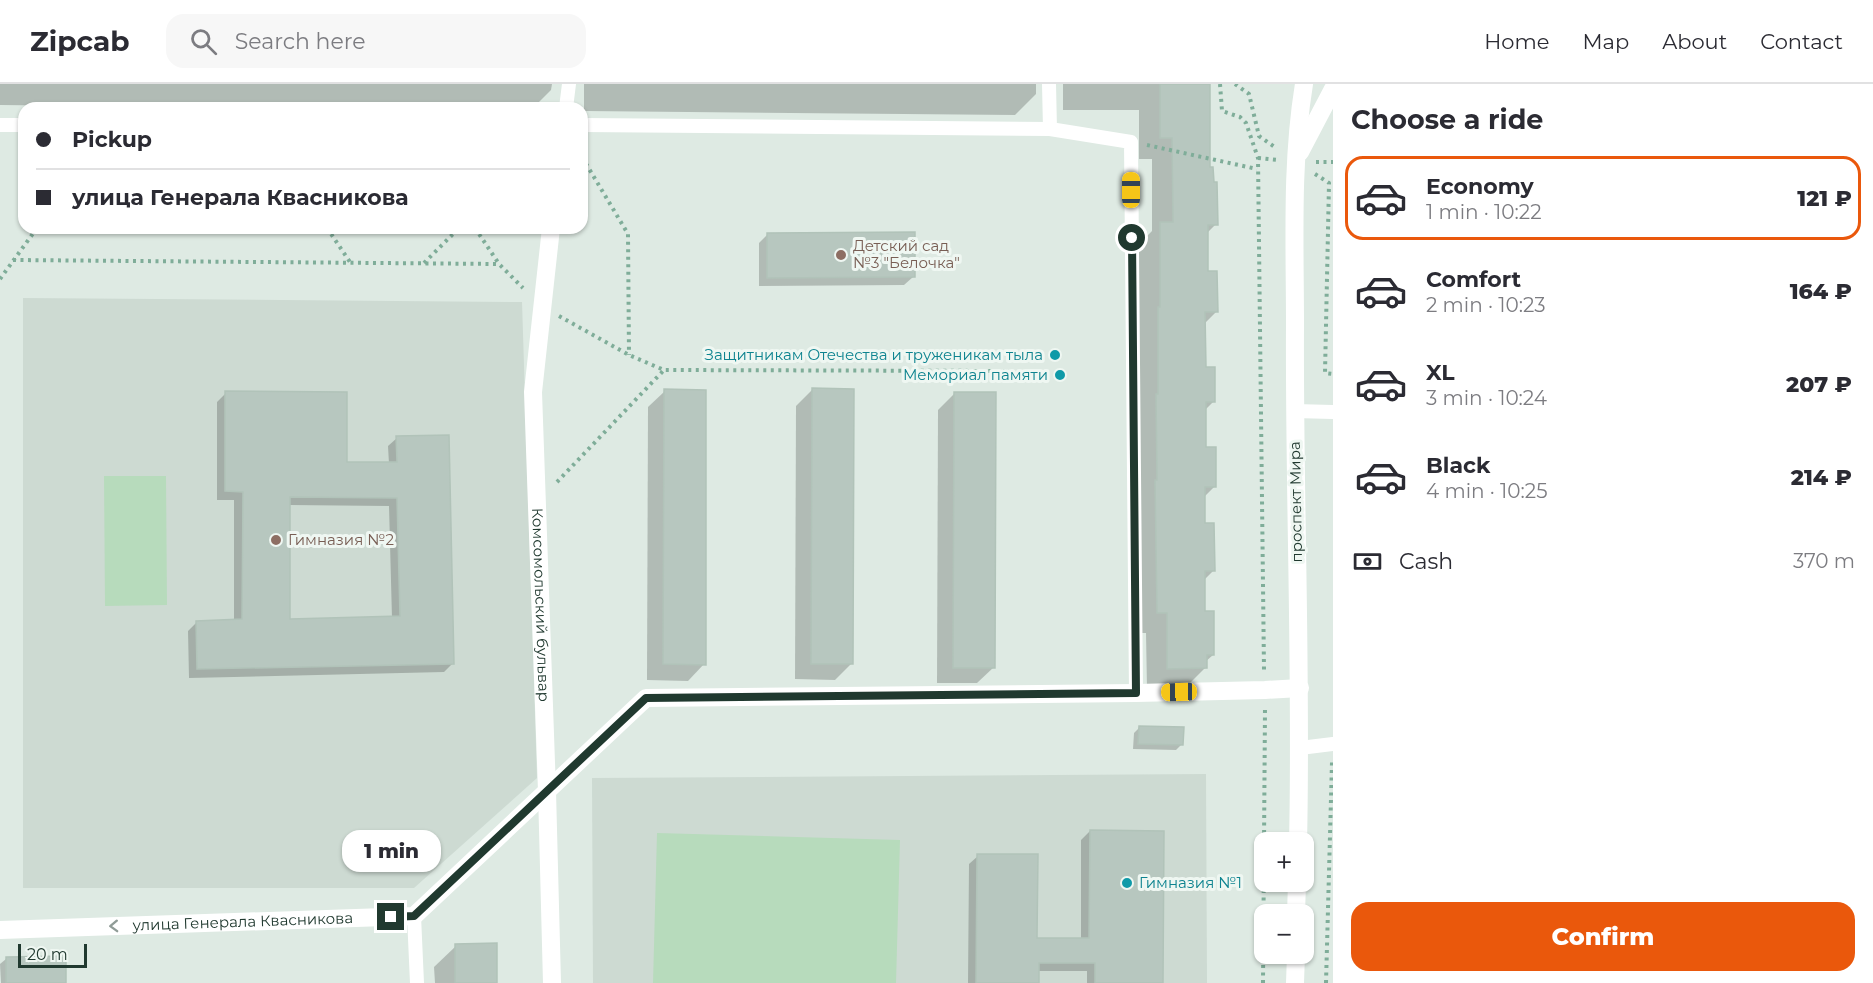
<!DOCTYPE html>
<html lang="en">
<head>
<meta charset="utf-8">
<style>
  :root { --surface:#fff; --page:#f7f7f7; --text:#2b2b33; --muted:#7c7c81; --line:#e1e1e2; --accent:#ea580c }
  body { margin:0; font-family:Montserrat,sans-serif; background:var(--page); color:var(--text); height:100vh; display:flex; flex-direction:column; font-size:22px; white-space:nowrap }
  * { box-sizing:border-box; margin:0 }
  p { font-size:20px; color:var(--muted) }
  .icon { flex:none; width:33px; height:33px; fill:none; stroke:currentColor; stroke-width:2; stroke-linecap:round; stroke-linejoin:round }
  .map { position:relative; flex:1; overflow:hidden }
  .panel { display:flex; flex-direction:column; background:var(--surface); width:540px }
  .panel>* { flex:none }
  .hud { position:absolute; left:18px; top:18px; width:570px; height:132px; border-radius:18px; box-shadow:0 2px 4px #0004; display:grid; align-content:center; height:132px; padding:0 18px; background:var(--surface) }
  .buttons { position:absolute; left:1254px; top:748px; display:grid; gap:12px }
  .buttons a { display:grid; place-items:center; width:60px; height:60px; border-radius:12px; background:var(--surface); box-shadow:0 2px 4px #0004; font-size:30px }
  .scale { position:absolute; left:18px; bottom:15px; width:69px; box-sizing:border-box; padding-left:6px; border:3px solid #20392f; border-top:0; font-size:16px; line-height:21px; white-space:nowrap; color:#20392f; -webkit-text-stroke:4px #eff7f2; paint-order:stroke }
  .end { position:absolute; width:27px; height:27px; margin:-14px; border:8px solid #20392f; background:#fff; box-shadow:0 0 0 3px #fff }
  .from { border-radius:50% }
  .bubble { position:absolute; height:42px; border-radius:18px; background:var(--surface); box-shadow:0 2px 4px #0004; font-size:20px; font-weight:800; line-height:42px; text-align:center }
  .car { position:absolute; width:18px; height:36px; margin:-18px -9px; border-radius:8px; box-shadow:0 0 4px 2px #0007; background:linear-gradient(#f5c518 24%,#345 0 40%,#f5c518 0 76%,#345 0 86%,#f5c518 0) }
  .hud b { display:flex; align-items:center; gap:21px; height:57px; font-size:22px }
  .hud b+b { border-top:2px solid var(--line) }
  .hud i { width:15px; height:15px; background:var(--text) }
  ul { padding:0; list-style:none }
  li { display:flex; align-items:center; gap:18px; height:84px; margin:0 12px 9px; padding:0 6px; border:3px solid transparent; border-radius:18px }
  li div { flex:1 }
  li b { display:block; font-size:22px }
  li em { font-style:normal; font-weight:800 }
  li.selected { border-color:var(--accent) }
  li>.icon { width:54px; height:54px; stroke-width:1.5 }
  h2 { padding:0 18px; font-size:27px; line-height:72px }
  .pay { display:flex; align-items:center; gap:15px; height:66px; padding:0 18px; font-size:22px }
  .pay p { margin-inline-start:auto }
  .cta { display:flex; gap:12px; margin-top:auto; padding:12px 18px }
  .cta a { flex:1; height:69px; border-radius:18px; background:var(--accent); color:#fff; font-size:24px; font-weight:800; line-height:69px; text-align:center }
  header { display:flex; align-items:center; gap:36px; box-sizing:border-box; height:84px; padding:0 30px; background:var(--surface); border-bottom:2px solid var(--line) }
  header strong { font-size:28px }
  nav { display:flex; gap:33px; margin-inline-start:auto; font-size:21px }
  .search { width:420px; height:54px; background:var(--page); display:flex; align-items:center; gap:15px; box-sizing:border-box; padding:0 21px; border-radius:18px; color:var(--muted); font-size:22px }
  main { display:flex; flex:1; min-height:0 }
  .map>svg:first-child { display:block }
  .built { fill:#cddad2 }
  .green { fill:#b7dbbc }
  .shadow { fill:#0003; fill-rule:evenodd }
  .building { fill:#b7c7bf; stroke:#b1c3b9; stroke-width:1.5; fill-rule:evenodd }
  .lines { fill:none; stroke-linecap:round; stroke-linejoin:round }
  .path { stroke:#7fad99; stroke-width:4; stroke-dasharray:3 4.5; stroke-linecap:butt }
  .lane { stroke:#fff; stroke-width:14 }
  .street { stroke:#fff; stroke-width:18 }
  .secondary { stroke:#fff; stroke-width:18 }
  .oneway { stroke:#909c97 }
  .route { stroke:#20392f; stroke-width:8 }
  .education-dot { fill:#8d6e63; stroke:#eff7f2; stroke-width:2 }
  .culture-dot { fill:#0f9aa8; stroke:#eff7f2; stroke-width:2 }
  .labels { text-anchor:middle; stroke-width:6; stroke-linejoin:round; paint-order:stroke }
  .education-label { font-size:15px; fill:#785e54; stroke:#eff7f2; text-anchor:start }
  .culture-label { font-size:15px; fill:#0d838f; stroke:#eff7f2; text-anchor:end }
  .street-label { font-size:15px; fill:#20392f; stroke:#eff7f2 }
</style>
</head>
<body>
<header>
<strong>Zipcab</strong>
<div class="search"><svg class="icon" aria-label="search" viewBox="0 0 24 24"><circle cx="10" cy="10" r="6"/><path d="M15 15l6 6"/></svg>Search here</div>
<nav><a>Home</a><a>Map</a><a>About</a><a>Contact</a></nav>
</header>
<main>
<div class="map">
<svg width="1333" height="899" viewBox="0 0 1333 899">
  <rect width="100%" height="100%" fill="#deeae3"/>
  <!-- built -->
  <g class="built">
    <path d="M23 214 522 218 537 694 414 804H23Z"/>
    <path d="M1206 690 1207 899H593L592 694Z"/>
  </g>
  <!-- green -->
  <g class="green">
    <path d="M104 392H166L167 521 105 522Z"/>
    <path d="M657 749 900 756 896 899H653Z"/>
  </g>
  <!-- shadow -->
  <g class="shadow">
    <path d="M0 0H552L551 6 533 24H286L0 21Z"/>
    <path d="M584 0H1036V10L1015 31 584 27Z"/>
    <path d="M1063 0H1208V85L1216 140 1206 150 1207 189 1216 228 1204 240V284L1214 317 1204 327 1205 365 1215 402 1204 413V441L1213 487 1204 496V528L1213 571 1205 578V584L1184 605H1147L1146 549H1136L1139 160 1152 147V75H1139V26H1063Z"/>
    <path d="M768 150 913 193 904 201 759 202V159Z"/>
    <path d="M812 306 852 579 835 596 795 595 796 322Z"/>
    <path d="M665 307 704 580 688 597 647 596 648 323Z"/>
    <path d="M226 309 345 380H389L388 362 397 354 453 579 444 588 189 594 188 547 197 538 234 537V416H217V318ZM289 421 389 422 392 534 288 537Z"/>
    <path d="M954 310 994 583 977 599H937L938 326Z"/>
    <path d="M1139 644 1182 660 1176 666 1133 665 1134 649Z"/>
    <path d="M1090 747 1162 899H1087V887H1038L1037 899H968L969 780 978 772 1036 855 1081 856V756Z"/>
    <path d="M456 862 496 899H435L434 883Z"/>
    <path d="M6 875 65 899H1L0 880Z"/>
  </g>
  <!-- building -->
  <g class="building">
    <path d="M1160 0H1210V83H1213L1214 98H1217L1218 141H1208V187H1217L1218 228H1205L1206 283H1215V318H1206V363H1216V403H1205V439H1214L1215 487H1205V527H1214V571H1207V584L1167 585V529H1157L1155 396H1157L1156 310H1158V223H1160V138H1173L1172 54H1160Z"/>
    <path d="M915 148V193L767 194V149Z"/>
    <path d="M812 304 854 305 853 580H811Z"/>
    <path d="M664 305 706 306V581L663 580Z"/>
    <path d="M225 307 347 308V378H397L396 352 449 351 454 580 197 585 196 537 242 535 243 408 225 407ZM290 413 397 414 400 532 290 535Z"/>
    <path d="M954 308H996L995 584H953Z"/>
    <path d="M1139 642 1184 643 1183 661 1138 660Z"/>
    <path d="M1090 746 1164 747 1163 899H1095V879H1039V899H976L977 770H1038L1037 854H1089Z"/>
    <path d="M497 859V899H455V860Z"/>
    <path d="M66 872V899H6V873Z"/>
  </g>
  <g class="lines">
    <!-- path -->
    <g class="path">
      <path d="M1220 0 1222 27 1240 33 1246 39 1258 74 1264 586"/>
      <path d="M1235 0 1249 10 1259 52 1276 64"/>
      <path d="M1147 61 1257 85"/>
      <path d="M582 73 628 150 629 271"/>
      <path d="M1258 74 1278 76"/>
      <path d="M1316 78H1333"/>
      <path d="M1315 90 1329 99 1325 289 1333 290"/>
      <path d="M327 144 350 178"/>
      <path d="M475 144 499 180 523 204"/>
      <path d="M13 176 499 180"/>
      <path d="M424 179 459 144"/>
      <path d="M0 195 37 144"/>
      <path d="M559 232 629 271 664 286 1012 287"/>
      <path d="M557 398 664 286"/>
      <path d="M1263 899 1265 624"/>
      <path d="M1326 899 1332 678"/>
    </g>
    <!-- lane -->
    <g class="lane">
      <path d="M1049 0 1050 45"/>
      <path d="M566 24 569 0"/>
      <path d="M0 41H24"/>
      <path d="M582 41 1050 45 1131 58 1136 609"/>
      <path d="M1294 327 1333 328"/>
      <path d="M1300 664 1333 660"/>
      <path d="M414 832 417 899"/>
    </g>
    <!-- street -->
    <g class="street">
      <path id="s1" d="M551 144 533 308 547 707 552 899"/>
      <path id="s2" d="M0 846 414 832 646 614 1136 609 1265 606 1300 604"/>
    </g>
    <!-- secondary -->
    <g class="secondary">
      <path d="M1300 68 1333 5"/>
      <path d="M1298 759C1302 586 1294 413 1295 241 1295 160 1291 79 1304 0"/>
      <path d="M1296 831 1297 798"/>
      <path d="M1295 899 1296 870"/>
    </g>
  </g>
  <!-- one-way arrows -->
  <defs><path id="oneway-chevron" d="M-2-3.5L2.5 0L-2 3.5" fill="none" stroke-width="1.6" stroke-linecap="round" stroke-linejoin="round" transform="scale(1.5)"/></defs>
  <use class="oneway" href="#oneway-chevron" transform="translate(114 842) rotate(178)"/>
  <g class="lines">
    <!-- route -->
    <path class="route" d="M391 833 414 832 646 614 1136 609 1132 154"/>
  </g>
  <!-- markers -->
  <g class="education-dot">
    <circle cx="841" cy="171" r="6"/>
    <circle cx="276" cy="456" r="6"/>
  </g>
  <g class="culture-dot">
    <circle cx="1055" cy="271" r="6"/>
    <circle cx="1060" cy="291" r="6"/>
    <circle cx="1127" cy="799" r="6"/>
  </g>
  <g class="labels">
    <!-- education labels -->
    <g class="education-label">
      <text x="853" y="167">Детский сад<tspan x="853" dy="17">№3 "Белочка"</tspan></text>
      <text x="288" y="461">Гимназия №2</text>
    </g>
    <!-- culture labels -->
    <g class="culture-label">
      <text x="1043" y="276">Защитникам Отечества и труженикам тыла</text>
      <text x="1048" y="296">Мемориал памяти</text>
      <text x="1139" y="804" text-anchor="start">Гимназия №1</text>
    </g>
    <!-- street labels -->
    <g class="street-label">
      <text transform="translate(1296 418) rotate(-91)" y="5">проспект Мира</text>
      <text dy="5" stroke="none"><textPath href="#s1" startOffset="378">Комсомольский бульвар</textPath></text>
      <text dy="5" stroke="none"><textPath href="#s2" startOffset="243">улица Генерала Квасникова</textPath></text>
    </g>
  </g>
</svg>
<div class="buttons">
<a>+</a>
<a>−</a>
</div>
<div class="scale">20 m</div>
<i class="end from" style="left:1132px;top:154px"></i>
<i class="end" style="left:391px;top:833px"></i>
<div class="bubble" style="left:342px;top:746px;width:99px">1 min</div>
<i class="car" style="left:1131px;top:106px;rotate:0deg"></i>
<i class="car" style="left:1179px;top:608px;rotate:269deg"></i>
<div class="hud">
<b><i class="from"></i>Pickup</b>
<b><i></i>улица Генерала Квасникова</b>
</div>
</div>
<section class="panel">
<h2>Choose a ride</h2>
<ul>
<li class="selected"><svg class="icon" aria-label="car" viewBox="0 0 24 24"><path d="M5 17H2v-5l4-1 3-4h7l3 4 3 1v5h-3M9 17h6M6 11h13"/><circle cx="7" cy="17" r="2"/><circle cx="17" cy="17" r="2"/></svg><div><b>Economy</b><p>1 min · 10:22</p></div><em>121 ₽</em></li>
<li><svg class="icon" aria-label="car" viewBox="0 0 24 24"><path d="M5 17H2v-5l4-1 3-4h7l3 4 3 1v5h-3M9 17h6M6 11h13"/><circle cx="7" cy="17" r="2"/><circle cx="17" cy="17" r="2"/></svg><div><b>Comfort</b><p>2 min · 10:23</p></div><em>164 ₽</em></li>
<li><svg class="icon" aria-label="car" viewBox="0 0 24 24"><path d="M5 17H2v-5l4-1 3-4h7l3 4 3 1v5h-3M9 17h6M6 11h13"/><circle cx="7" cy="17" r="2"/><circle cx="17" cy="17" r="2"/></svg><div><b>XL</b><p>3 min · 10:24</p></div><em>207 ₽</em></li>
<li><svg class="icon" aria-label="car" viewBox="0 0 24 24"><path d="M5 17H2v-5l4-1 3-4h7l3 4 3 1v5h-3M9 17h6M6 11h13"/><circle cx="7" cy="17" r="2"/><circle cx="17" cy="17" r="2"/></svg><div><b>Black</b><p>4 min · 10:25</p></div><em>214 ₽</em></li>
</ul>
<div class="pay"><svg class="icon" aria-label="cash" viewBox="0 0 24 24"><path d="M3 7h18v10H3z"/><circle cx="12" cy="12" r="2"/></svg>Cash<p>370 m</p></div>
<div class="cta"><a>Confirm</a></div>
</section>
</main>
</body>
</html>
